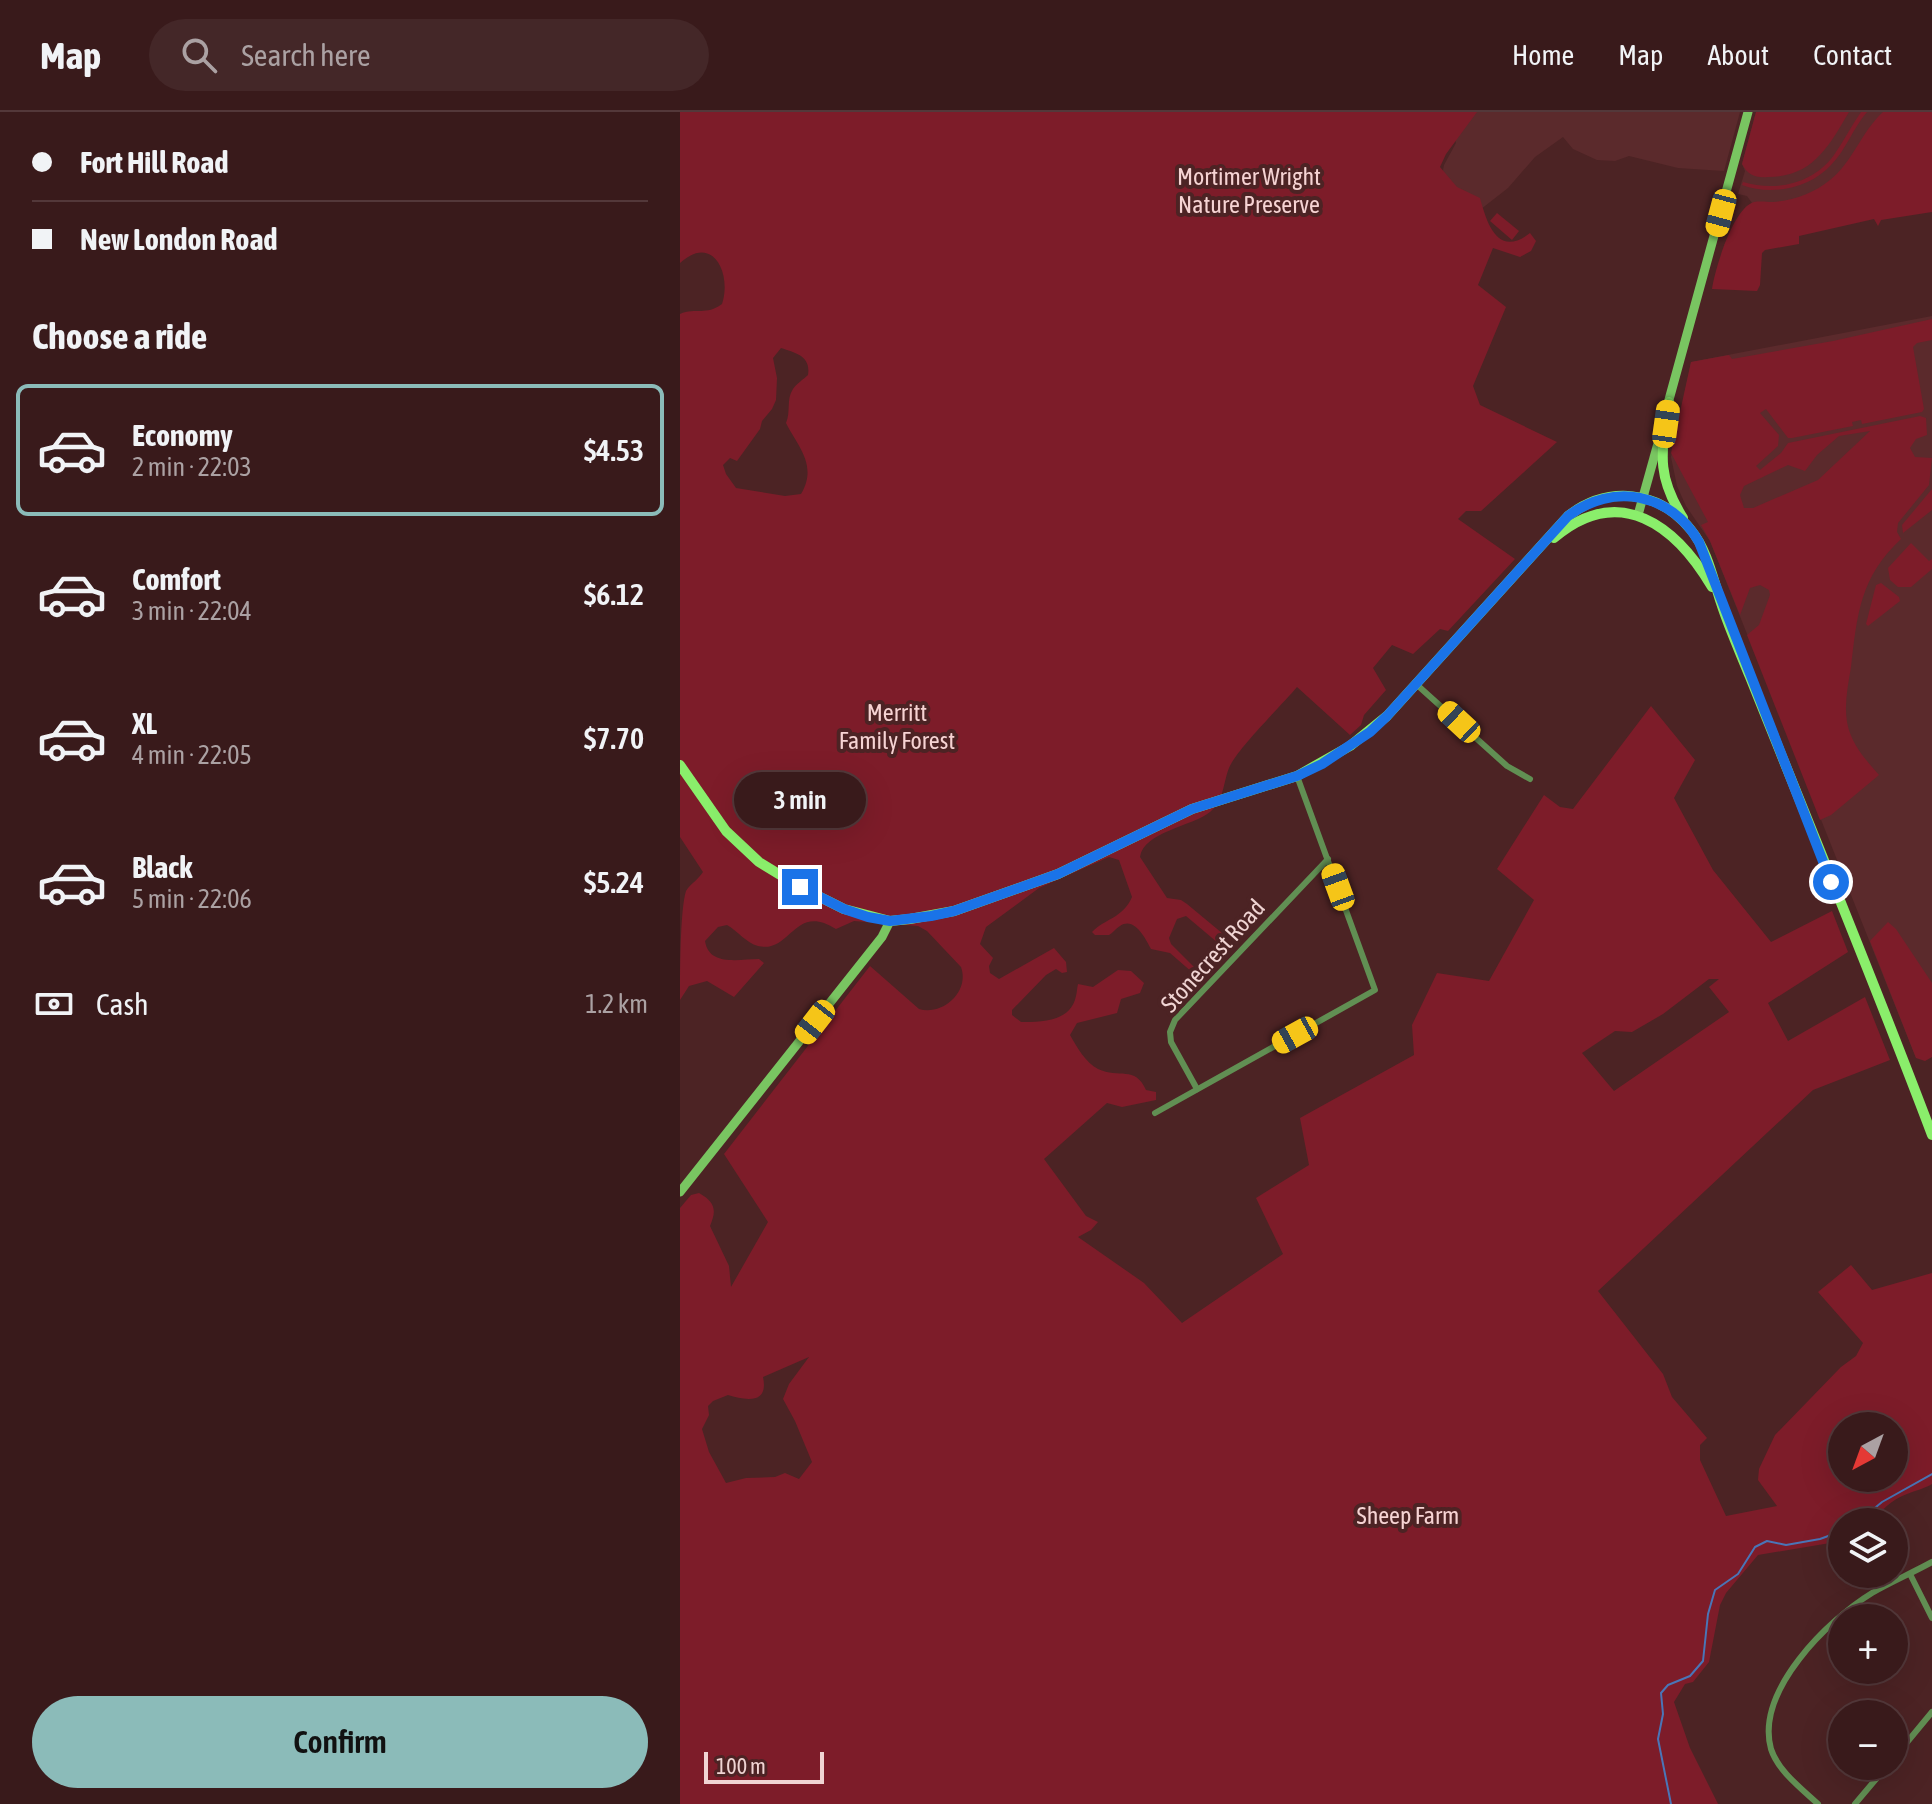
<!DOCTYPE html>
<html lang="en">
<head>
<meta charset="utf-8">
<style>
  :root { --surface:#391a1b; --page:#442728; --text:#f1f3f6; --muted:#aba1a3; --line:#53383a; --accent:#8bbbb9 }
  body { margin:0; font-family:"Asap Condensed",sans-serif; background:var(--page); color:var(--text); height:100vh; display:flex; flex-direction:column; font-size:30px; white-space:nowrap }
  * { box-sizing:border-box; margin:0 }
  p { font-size:26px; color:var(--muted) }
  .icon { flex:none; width:44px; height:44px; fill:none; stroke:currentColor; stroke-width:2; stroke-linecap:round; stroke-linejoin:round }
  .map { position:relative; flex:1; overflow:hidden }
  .details { display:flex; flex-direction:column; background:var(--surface); width:680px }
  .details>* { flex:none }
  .guide { display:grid; align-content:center; height:176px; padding:0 32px; background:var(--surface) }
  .needle { width:52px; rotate:221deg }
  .buttons { position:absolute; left:1148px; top:1300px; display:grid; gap:16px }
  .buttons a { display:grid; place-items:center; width:80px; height:80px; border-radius:50%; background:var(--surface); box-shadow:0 8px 32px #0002,0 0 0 2px var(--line); font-size:40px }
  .scale { position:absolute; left:24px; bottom:20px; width:120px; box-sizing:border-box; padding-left:8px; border:4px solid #f0d4d3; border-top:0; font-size:22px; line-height:28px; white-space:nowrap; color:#f0d4d3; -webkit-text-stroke:6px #4c2324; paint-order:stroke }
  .end { position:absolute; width:36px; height:36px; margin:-18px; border:10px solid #1a73e8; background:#fff; box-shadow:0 0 0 4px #fff }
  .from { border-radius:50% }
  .bubble { position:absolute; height:56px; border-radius:28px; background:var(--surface); box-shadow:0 8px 32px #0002,0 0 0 2px var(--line); font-size:26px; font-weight:600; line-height:56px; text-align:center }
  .car { position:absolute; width:24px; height:48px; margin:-24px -12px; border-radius:10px; box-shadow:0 0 6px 2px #0007; background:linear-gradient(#f5c518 24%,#345 0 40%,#f5c518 0 76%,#345 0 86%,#f5c518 0) }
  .guide b { display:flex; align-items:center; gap:28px; height:76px; font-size:30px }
  .guide b+b { border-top:2px solid var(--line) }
  .guide i { width:20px; height:20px; background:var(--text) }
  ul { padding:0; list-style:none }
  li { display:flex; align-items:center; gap:24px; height:132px; margin:0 16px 12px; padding:0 16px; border:4px solid transparent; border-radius:12px }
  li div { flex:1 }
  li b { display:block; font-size:30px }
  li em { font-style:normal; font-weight:600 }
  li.current { border-color:var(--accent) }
  li>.icon { width:72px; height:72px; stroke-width:1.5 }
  h2 { padding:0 32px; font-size:36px; line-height:96px }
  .pay { display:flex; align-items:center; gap:20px; height:88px; padding:0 32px; font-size:30px }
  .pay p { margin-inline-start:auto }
  .action { display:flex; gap:16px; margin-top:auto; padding:16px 32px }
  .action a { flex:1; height:92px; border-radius:48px; background:var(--accent); color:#111; font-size:32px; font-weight:600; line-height:92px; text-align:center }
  header { display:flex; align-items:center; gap:48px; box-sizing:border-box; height:112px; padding:0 40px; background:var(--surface); border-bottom:2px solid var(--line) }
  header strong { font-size:38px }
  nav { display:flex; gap:44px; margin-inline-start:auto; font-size:28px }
  .search { width:560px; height:72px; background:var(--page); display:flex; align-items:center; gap:20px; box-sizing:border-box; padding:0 28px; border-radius:44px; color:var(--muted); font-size:30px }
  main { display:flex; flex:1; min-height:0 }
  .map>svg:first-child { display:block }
  .built { fill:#5b2a2c }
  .green { fill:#7d1c29; fill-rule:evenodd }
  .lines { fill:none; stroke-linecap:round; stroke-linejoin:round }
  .stream { stroke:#4a75b7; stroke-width:2 }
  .street { stroke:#618f53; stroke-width:6 }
  .secondary { stroke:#79c561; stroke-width:9 }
  .primary { stroke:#8aee6b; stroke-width:10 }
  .route { stroke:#1a73e8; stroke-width:10 }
  .labels { text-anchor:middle; stroke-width:8; stroke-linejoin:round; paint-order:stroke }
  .park-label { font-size:24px; fill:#f6d3d3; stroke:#4c2324 }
  .street-label { font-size:24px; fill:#f0d4d3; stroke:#4c2324 }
</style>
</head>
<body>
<header>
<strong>Map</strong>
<div class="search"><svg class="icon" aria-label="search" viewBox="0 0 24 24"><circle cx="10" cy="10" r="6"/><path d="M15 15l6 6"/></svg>Search here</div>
<nav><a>Home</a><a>Map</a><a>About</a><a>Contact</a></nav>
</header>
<main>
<section class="details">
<div class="guide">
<b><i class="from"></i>Fort Hill Road</b>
<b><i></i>New London Road</b>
</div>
<h2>Choose a ride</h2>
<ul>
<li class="current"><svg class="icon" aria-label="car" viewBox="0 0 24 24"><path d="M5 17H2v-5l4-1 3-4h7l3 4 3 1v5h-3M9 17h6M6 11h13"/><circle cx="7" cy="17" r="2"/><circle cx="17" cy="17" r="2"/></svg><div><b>Economy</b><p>2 min · 22:03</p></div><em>$4.53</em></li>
<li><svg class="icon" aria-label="car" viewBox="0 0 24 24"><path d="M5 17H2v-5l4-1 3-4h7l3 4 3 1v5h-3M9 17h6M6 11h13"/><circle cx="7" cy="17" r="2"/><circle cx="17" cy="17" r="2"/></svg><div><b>Comfort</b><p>3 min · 22:04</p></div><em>$6.12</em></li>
<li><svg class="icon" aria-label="car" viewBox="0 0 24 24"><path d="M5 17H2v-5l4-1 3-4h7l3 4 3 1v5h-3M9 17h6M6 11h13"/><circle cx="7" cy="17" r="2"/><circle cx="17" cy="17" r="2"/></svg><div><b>XL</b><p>4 min · 22:05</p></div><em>$7.70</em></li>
<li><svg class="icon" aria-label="car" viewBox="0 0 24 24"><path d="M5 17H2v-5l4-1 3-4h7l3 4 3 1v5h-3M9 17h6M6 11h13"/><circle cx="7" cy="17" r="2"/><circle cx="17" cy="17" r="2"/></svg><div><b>Black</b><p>5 min · 22:06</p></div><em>$5.24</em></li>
</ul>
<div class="pay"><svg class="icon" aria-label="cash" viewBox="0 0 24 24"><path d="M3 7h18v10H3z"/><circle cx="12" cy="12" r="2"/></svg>Cash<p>1.2 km</p></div>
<div class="action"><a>Confirm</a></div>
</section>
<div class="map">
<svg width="1252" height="1692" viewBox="0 0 1252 1692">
  <rect width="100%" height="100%" fill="#4c2324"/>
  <!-- built -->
  <g class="built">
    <path d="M767 0H1060L1044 59 998 56 949 44 935 49 917 48 893 37 883 25 855 45 828 76 787 108 761 69 764 53 776 31Z"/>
    <path d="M1076 0H1252L1194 99 1044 133 1062 100 1072 91 1067 84 1058 82 1065 59 1062 52Z"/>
    <path d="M1252 204V940L1236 946 1030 429 1006 394 997 374 991 345 1011 250Z"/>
  </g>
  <!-- green -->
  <g class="green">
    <path d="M0 0H797L766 42 760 55 777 75 800 86C807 112 818 146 850 121L856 129 851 139 840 145 813 136 798 173 826 195 793 274 800 293 877 330 801 399H786L778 407 835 447 768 519 760 517 733 542 712 533 693 556 706 578 684 603 681 613 670 623 617 575C602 593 556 638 549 656 543 671 544 689 530 700 513 714 463 720 460 745L487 786 501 788 507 792 554 831 552 837 544 836 506 804 497 807 489 826 491 832 525 866 513 861 490 841 471 837C466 828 455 804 440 814 436 816 433 821 429 823H415L412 820C426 806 443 806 452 785L439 748 429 745 359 776 306 815 300 832 313 846 309 854 310 861 319 867 374 836 386 850 387 860 382 861 376 857 366 863 332 898V903L341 910C361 910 391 910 396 884 397 880 397 876 398 872L413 875 438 858 451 859 464 871 460 881 441 887 437 901 397 911 390 923C396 934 406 951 418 957 439 967 455 953 466 978L476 980V988L442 995 427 991 364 1047 406 1104 418 1110 411 1118 398 1125 464 1171 502 1211 603 1142 576 1086 629 1053 620 1006 734 943 732 913 757 861 809 869 854 788 817 757 864 683 880 695 893 697 971 594 1015 648 994 686 1033 758 1091 830 1152 799 1168 840 1088 891 1108 929 1185 885 1210 948 1133 978 918 1179 983 1262 992 1285 1027 1326 1020 1333V1348L1046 1404 1097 1394 1078 1368 1079 1357 1095 1323 1161 1255 1176 1244 1183 1231 1138 1180 1171 1153 1192 1178 1252 1161V1372C1244 1377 1236 1378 1227 1382 1212 1387 1201 1399 1191 1410H1162V1429L1078 1443 1046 1481 1040 1493 1029 1550 1013 1570 1005 1572 994 1590 1010 1636 1038 1692H0V1096L11 1083 19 1081C35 1090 37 1098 30 1114L49 1154 51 1175 88 1110 44 1042 190 854 239 897C262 904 290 880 281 855L247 819 238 814 174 809 156 817C114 790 111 842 78 834 66 831 58 819 47 813L38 815 25 829C29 855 60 847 79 847L84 851 54 885 27 869 9 874 0 888C0 863 0 798 6 779 10 772 18 768 23 760L0 725V202C16 195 26 204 42 192 52 162 33 121 0 151ZM101 236C116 241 131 244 128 263 124 267 116 272 113 277 106 287 111 300 106 311 118 335 138 353 121 382L105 384 56 376 46 362 43 353 50 346 57 349 80 317 82 309 92 297 96 288 97 266 93 246ZM1029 867H1039L1029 875 1049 900 934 979 902 941 935 919 952 920 983 902ZM129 1245 109 1272 103 1287 115 1309 132 1350 119 1367 105 1361 95 1365 66 1366 46 1371 29 1340 22 1317 29 1303 28 1294 33 1289 48 1283C65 1288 89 1293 83 1265ZM1162 1314H1214V1366H1162Z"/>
    <path d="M1076 0H1169C1149 34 1133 65 1088 65 1075 66 1068 63 1062 52Z"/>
    <path d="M1181 0H1187C1173 16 1166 38 1151 53 1129 77 1091 84 1062 73L1063 70C1096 80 1133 72 1154 43 1164 29 1171 14 1181 0Z"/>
    <path d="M1203 0H1252V100L1201 108 1198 114 1194 107 1119 124V132L1085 138 1082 141 1080 173 1077 179 1032 177C1035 157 1053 96 1074 90 1080 89 1087 90 1093 90 1113 89 1134 81 1150 68 1173 50 1181 20 1203 0Z"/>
    <path d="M817 101 839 119 832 128 810 109Z"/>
    <path d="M1252 207V228L1237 231 1233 235 1244 297 1242 300 1182 312 1181 308 1172 310 1173 314 1112 326H1108L1086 297 1080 301 1099 323 1098 334 1076 354 1080 358 1101 341 1108 331 1240 304 1246 306 1247 323 1236 327 1230 336 1235 345 1252 346 1249 373 1218 411 1217 420 1221 427C1180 465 1177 503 1171 555 1168 573 1164 592 1167 610 1171 632 1185 647 1199 663L1151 703 1140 708 1067 523 1079 513 1090 483 1089 478 1080 473 1070 476 1060 503 1030 429 1021 413 1028 410 991 341 1011 250 1049 243 1052 247 1153 229ZM1190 319 1138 368 1073 396H1064L1060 383 1064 374 1108 353 1125 359 1137 343 1159 324Z"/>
    <path d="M1252 377V398L1223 421 1222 413Z"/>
    <path d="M1231 431 1249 449 1252 447V457L1231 475H1218L1210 468 1208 456Z"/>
    <path d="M1201 471 1219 485 1220 489 1188 514 1186 512 1196 473Z"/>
    <path d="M1208 810 1216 817 1252 871V945L1245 949 1236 946 1190 829Z"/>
  </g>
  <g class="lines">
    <!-- stream -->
    <g class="stream">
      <path d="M1178 1410 1202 1390 1252 1362"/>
      <path d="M991 1692 978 1627 983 1602 981 1581 988 1573 1010 1564 1023 1549 1028 1502 1035 1478 1058 1462 1075 1435 1087 1429 1106 1433 1140 1427 1162 1419"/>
    </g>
    <!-- street -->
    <g class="street">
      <path d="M736 572 827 654 850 667"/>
      <path d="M517 977 491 930 490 920 495 908 648 747"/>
      <path d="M475 1001 695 878 617 664"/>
      <path d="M1230 1462 1252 1506"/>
      <path d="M1214 1646 1252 1600"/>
      <path d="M1138 1692C1122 1677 1098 1659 1091 1637 1075 1579 1148 1508 1192 1481 1211 1470 1232 1461 1252 1450"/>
      <path d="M1175 1692 1207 1654"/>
    </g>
    <!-- secondary -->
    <g class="secondary">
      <path d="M987 295 1068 0"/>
      <path d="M958 403 982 317"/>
      <path d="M0 1080 202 825 210 809"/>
    </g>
    <!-- primary -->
    <g class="primary">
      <path d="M989 290C982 340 975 361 1003 406"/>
      <path d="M874 426C940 370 996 414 1032 475"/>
      <path d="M0 653 46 719 79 750 120 775 164 797 210 809 230 807 274 799 378 762 512 697 617 664 670 634 707 604 888 404C928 373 979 378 1011 418 1028 439 1033 467 1041 491 1049 516 1060 540 1070 565 1131 717 1194 869 1252 1023"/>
    </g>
  </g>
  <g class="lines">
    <!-- route -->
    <path class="route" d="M120 775 164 797 188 805 210 809 251 804 274 799 378 762 512 697 617 664 642 652 690 620 707 604 888 404C933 370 991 381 1019 430L1151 770"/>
  </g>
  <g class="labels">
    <!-- park labels -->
    <g class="park-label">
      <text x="569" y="73">Mortimer Wright<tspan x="569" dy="28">Nature Preserve</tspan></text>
      <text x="217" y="609">Merritt<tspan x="217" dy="28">Family Forest</tspan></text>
      <text x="728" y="1412">Sheep Farm</text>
    </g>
    <!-- street labels -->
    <g class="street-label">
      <text transform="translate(533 844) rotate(-48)" y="8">Stonecrest Road</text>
    </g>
  </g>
</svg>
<div class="buttons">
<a><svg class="needle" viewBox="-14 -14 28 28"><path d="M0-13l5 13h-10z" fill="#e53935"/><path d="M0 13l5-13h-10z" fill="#aba1a3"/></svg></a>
<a><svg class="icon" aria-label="layers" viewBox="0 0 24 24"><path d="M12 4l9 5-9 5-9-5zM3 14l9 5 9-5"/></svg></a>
<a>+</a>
<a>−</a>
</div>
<div class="scale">100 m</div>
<i class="end from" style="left:1151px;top:770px"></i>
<i class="end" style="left:120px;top:775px"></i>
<div class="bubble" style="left:54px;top:660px;width:132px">3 min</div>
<i class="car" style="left:1041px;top:101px;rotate:195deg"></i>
<i class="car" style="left:986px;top:312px;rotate:8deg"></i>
<i class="car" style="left:779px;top:610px;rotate:313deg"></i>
<i class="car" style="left:658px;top:775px;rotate:340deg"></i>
<i class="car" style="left:135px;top:910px;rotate:218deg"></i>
<i class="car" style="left:615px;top:923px;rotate:241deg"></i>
</div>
</main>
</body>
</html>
